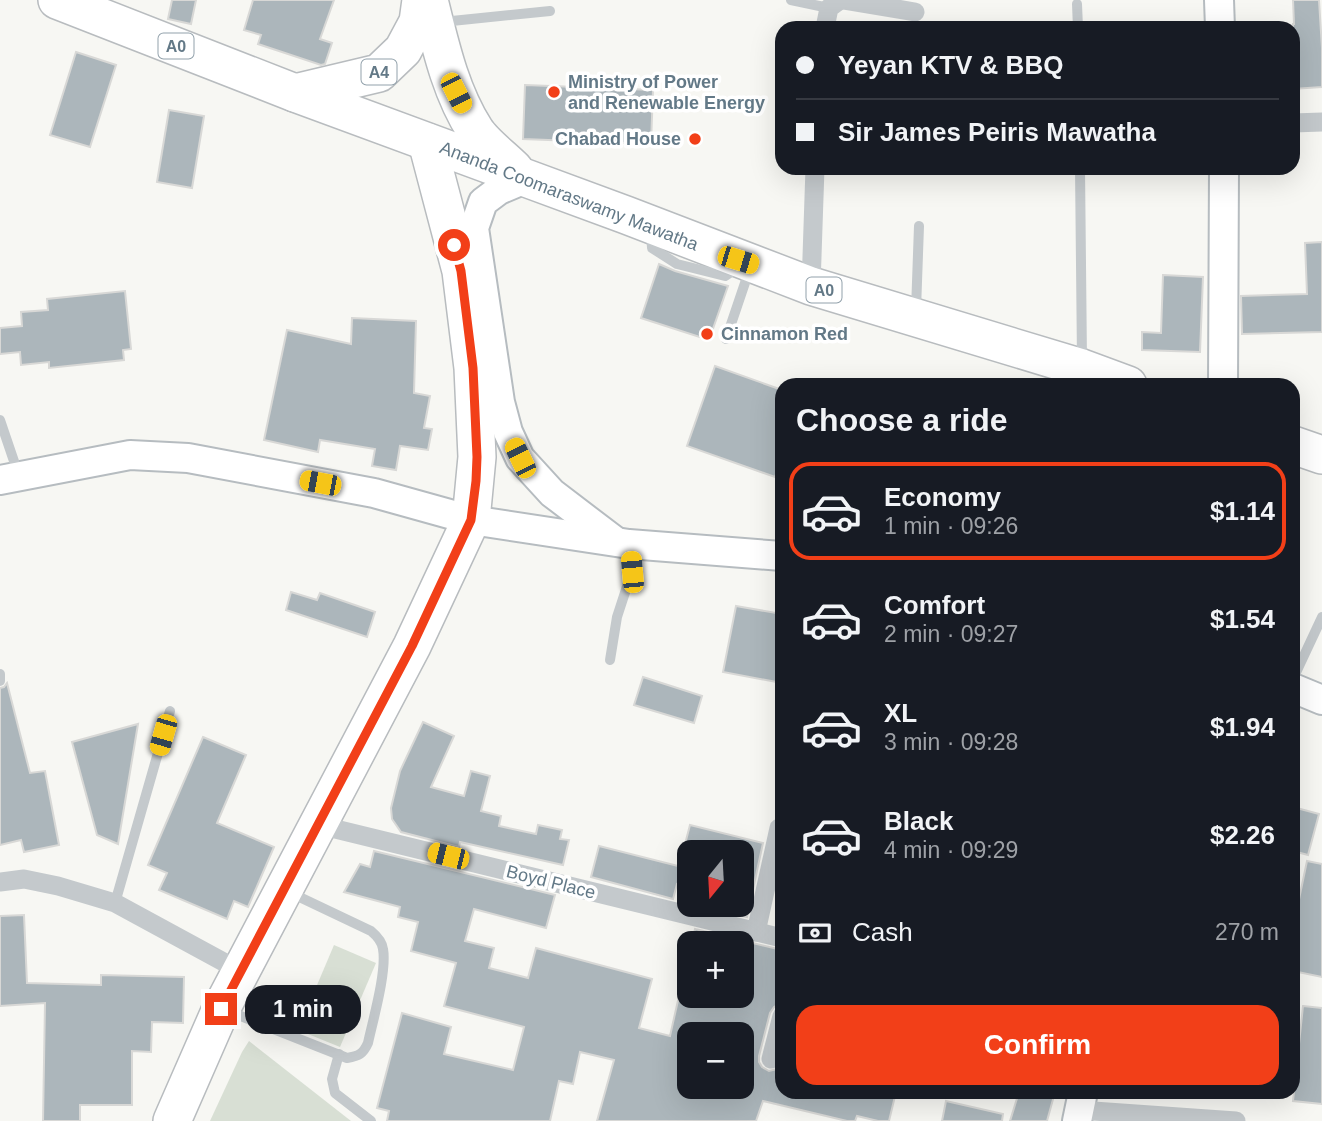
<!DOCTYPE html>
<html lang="en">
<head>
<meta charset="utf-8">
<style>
  :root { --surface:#171b24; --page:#242831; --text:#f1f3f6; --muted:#9ea1a6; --line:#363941; --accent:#f23f18 }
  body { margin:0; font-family:Arial,sans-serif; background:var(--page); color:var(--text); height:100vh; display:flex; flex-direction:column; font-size:26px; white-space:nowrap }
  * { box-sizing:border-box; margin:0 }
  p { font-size:23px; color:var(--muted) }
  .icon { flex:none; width:38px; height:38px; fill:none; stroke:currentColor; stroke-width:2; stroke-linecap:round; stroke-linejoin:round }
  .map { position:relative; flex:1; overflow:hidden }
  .panel { position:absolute; left:775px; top:378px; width:525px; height:721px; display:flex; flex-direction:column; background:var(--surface); border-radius:21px; box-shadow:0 7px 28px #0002 }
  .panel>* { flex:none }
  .top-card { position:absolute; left:775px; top:21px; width:525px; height:154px; border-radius:21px; box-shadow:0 7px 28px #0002; display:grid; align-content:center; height:154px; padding:0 21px; background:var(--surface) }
  .needle { width:46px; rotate:198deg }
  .tools { position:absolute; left:677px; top:840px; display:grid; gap:14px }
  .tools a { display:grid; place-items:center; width:77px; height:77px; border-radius:14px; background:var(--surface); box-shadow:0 7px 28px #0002; font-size:35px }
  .end { position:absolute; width:32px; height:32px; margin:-16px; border:9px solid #f23f18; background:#fff; box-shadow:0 0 0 4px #fff }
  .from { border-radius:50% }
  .bubble { position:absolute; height:49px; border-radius:21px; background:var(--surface); box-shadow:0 7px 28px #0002; font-size:23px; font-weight:800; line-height:49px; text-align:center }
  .car { position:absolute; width:21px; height:42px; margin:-21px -10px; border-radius:9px; box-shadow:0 0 5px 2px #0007; background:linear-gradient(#f5c518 24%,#345 0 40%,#f5c518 0 76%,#345 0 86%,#f5c518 0) }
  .top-card b { display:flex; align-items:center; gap:24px; height:66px; font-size:26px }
  .top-card b+b { border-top:2px solid var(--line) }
  .top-card i { width:18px; height:18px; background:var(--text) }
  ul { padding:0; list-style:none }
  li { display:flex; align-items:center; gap:21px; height:98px; margin:0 14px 10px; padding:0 7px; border:4px solid transparent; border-radius:21px }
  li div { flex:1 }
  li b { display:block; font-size:26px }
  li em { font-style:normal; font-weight:800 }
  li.current { border-color:var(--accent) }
  li>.icon { width:63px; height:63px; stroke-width:1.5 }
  h2 { padding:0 21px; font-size:32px; line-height:84px }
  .pay { display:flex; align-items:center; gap:18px; height:77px; padding:0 21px; font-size:26px }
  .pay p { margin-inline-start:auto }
  .action { display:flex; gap:14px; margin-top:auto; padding:14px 21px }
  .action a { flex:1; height:80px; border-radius:21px; background:var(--accent); color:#fff; font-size:28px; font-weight:800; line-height:80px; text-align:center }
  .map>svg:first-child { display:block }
  .green { fill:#d8dfd4 }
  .building { fill:#acb6bb; stroke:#d8d8d6; stroke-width:2; fill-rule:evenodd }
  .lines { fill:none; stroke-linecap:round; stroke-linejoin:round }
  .secondary-casing { stroke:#b6bcc0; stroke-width:32 }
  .highway-casing { stroke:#b8bcbf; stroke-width:40 }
  .lane { stroke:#c4c9cc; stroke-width:10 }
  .street { stroke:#c4c9cc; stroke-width:19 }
  .secondary { stroke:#fff; stroke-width:28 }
  .highway { stroke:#fff; stroke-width:37 }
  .route { stroke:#f23f18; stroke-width:9 }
  .poi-dot { fill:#f23f18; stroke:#fff; stroke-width:2.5 }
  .labels { text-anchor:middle; stroke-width:7; stroke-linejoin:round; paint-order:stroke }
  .shield { fill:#fff; stroke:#92a1ab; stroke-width:2 }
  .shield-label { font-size:16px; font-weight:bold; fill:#637987 }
  .poi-label { font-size:18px; font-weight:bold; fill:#637987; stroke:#fff; text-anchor:start }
  .street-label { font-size:18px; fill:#637987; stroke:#fff }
</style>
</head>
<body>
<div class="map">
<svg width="1322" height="1121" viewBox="0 0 1322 1121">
  <rect width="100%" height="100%" fill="#f7f7f3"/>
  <!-- green -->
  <g class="green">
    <path d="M334 945 376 963 340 1047 298 1030Z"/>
    <path d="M249 1041 351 1121H210L242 1052Z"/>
  </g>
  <!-- building -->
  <g class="building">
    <path d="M172 0H196L191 24 168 19Z"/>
    <path d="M253 0H334L320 39 332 43 325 64 321 65 258 44 261 35 244 30Z"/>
    <path d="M1293 0H1319L1322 48V87L1293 89V24H1294Z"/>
    <path d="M76 52 116 65 90 147 50 135Z"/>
    <path d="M525 85 653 90 651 144 523 139Z"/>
    <path d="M169 110 204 116 192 188 157 182Z"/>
    <path d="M1322 242V332L1242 334 1241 296 1307 294 1305 243Z"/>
    <path d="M659 264 675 271 728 286 709 340 641 318Z"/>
    <path d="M1163 275 1203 277 1200 352 1142 350V332L1161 333Z"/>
    <path d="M125 291 131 349 123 350 124 360 49 368V362L21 365 20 352 0 354V328L22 326 21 312 48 310 47 299Z"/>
    <path d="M352 318 416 321 414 393 430 396 424 428 432 429 428 450 400 446 396 470 372 466 375 449 320 440 318 452 264 440 287 330 351 344Z"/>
    <path d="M715 366 782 390V456L775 477 687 446Z"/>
    <path d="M291 592 317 600 320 593 375 612 367 637 286 610Z"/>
    <path d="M736 606 782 614V683L723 672Z"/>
    <path d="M643 677 702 696 694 723 634 705Z"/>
    <path d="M7 683 30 773 45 771 59 845 24 852 21 840 0 845V688L4 687Z"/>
    <path d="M423 722 454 736 431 787 464 796 471 771 490 776 481 811 501 816 499 826 536 834 538 825 562 830 560 839 569 840 563 865 460 842 459 847 401 832 392 819 391 808 400 771Z"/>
    <path d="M138 724 118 844 97 835 72 742Z"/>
    <path d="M203 737 246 755 217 823 274 847 248 907 234 901 227 919 159 890 167 873 148 865Z"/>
    <path d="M1293 807 1319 814 1308 855 1293 851Z"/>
    <path d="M690 825 763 843 747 917 701 906 742 905V852H683Z"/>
    <path d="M599 846 690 869V887L677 884 673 899 591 877Z"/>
    <path d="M374 851 555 895 546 928 474 909 465 941 494 948 489 968 528 978 536 948 652 979 639 1028 670 1036 679 996H742V942V943H692L695 929 782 950V997L780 1004 774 1007 770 1013 759 1056V1062L762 1067 769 1071 777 1069 782 1070V1092H896L889 1121H878L857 1116 855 1121H847L763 1101 756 1121H597L614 1060 580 1052 573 1084 559 1081 550 1121H387L389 1111 377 1108 402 1013 451 1027 444 1054 513 1070 524 1027 444 1006 456 963 411 951 418 922 398 917 400 907 344 892 360 864 370 867ZM690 1034H742V1087H690Z"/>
    <path d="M1307 861 1322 864V977L1293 971V903L1298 904Z"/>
    <path d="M24 915 27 983 101 985V975L184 977 183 1023 152 1022 151 1052 132 1051V1105H80V1121H43L45 1003 0 1006V916Z"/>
    <path d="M1303 1006 1322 1008V1104L1293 1101Z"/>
    <path d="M1019 1092H1055L1047 1121H1010Z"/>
    <path d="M946 1101 1003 1114 1002 1121H942Z"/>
  </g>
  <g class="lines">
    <defs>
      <g id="secondary">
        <path d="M1219 0 1220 28"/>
        <path d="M525 179 499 190 483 202 474 228 500 402 508 432 520 458 552 493 615 541"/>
        <path d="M1223 385 1224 168"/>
        <path d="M0 480 130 455 188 458 374 493 471 520 629 544 782 556"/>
        <path d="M1293 688 1322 700"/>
        <path d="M1077 1121 1083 1092"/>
      </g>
      <g id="highway">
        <path d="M57 0 295 93 626 215 811 286 1082 368 1128 385"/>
        <path d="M429 0C440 44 450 91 475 130 483 143 502 157 514 169"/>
        <path d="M295 93 379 73 403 50 418 22 421 0"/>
        <path d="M1293 445 1322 455"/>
        <path d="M172 1121 221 1009 412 646 471 520 477 457 473 368 461 271 427 142"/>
      </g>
    </defs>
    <!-- secondary casing -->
    <use href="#secondary" class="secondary-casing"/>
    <!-- highway casing -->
    <use href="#highway" class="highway-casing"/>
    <!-- lane -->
    <g class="lane">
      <path d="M791 0 829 8"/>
      <path d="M1077 4 1078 28"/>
      <path d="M442 22 550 11"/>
      <path d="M1080 168 1082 360"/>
      <path d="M651 231 652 248 677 264 725 276 734 270 735 267"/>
      <path d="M916 310 919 226"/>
      <path d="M726 339 749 271"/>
      <path d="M0 420 18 473"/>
      <path d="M610 660 617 617 632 571 629 545"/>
      <path d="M0 674V681"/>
      <path d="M1293 679 1322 617"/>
      <path d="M115 903 170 711"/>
      <path d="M228 1011 347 1058C359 1056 363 1054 368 1043 373 1020 387 971 383 949 382 941 377 936 371 931L291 893"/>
      <path d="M339 1054 332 1079 335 1093 371 1121"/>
    </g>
    <!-- street -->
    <g class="street">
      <path d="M843 0 915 12"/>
      <path d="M825 28 829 8 840 0"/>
      <path d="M1293 123 1322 122"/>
      <path d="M811 286 815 168"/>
      <path d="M319 825 782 938"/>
      <path d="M0 882 24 879 58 886 115 903 242 972"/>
      <path d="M756 932 779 828"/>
      <path d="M771 1059 782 1016"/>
      <path d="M1079 1110 1236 1121"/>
    </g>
    <!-- secondary -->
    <use href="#secondary" class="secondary"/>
    <!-- highway -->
    <use href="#highway" class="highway"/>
  </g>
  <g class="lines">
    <!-- route -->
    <path class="route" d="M221 1009 412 646 471 520 476 481 477 457 473 368 461 271 454 245"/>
  </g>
  <!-- markers -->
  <g class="poi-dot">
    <circle cx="554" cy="92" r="7"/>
    <circle cx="695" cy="139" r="7"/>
    <circle cx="707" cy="334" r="7"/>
  </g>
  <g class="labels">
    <!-- shield labels -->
    <g class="shield">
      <rect x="158.5" y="33.5" width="35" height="25" rx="5"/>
      <rect x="361.5" y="59.5" width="35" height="25" rx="5"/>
      <rect x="806.5" y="277.5" width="35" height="25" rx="5"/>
    </g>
    <g class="shield-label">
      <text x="176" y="52">A0</text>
      <text x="379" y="78">A4</text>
      <text x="824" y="296">A0</text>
    </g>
    <!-- poi labels -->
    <g class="poi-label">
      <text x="568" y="88">Ministry of Power<tspan x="568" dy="21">and Renewable Energy</tspan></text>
      <text x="681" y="145" text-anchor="end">Chabad House</text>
      <text x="721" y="340">Cinnamon Red</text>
    </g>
    <!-- street labels -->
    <g class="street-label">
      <text transform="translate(569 196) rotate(21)" y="6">Ananda Coomaraswamy Mawatha</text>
      <text transform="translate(551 882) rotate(14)" y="6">Boyd Place</text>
    </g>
  </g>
</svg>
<div class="tools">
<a><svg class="needle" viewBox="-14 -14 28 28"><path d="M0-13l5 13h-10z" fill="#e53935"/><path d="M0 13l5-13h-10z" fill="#9ea1a6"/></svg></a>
<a>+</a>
<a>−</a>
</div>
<i class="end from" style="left:454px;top:245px"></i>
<i class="end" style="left:221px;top:1009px"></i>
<div class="bubble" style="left:245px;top:985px;width:116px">1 min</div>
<i class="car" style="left:456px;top:93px;rotate:153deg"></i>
<i class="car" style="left:738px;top:260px;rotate:107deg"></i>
<i class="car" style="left:520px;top:458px;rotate:334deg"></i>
<i class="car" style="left:320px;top:483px;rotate:281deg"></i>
<i class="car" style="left:632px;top:572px;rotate:355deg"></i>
<i class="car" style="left:163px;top:735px;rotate:196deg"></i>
<i class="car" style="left:448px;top:856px;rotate:284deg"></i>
<div class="top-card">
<b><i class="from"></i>Yeyan KTV &amp; BBQ</b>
<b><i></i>Sir James Peiris Mawatha</b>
</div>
<section class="panel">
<h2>Choose a ride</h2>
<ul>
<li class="current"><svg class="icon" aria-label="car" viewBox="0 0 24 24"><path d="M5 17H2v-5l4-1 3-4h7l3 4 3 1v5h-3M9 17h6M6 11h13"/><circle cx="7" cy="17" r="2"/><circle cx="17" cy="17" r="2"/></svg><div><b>Economy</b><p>1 min · 09:26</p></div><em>$1.14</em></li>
<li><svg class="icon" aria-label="car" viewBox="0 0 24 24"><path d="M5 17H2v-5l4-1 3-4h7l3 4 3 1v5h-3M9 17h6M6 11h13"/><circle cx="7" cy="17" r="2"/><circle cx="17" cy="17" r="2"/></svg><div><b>Comfort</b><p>2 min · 09:27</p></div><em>$1.54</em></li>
<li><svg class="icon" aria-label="car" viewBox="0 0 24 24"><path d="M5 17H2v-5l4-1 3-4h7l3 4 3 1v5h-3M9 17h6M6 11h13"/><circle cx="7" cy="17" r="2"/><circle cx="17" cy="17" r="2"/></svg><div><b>XL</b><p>3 min · 09:28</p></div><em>$1.94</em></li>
<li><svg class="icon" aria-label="car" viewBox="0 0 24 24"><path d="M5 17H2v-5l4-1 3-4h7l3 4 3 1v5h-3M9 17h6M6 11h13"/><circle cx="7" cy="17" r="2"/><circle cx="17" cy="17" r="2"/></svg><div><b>Black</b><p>4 min · 09:29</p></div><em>$2.26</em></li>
</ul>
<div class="pay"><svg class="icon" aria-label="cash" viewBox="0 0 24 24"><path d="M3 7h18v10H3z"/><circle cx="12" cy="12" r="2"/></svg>Cash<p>270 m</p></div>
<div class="action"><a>Confirm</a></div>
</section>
</div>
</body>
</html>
